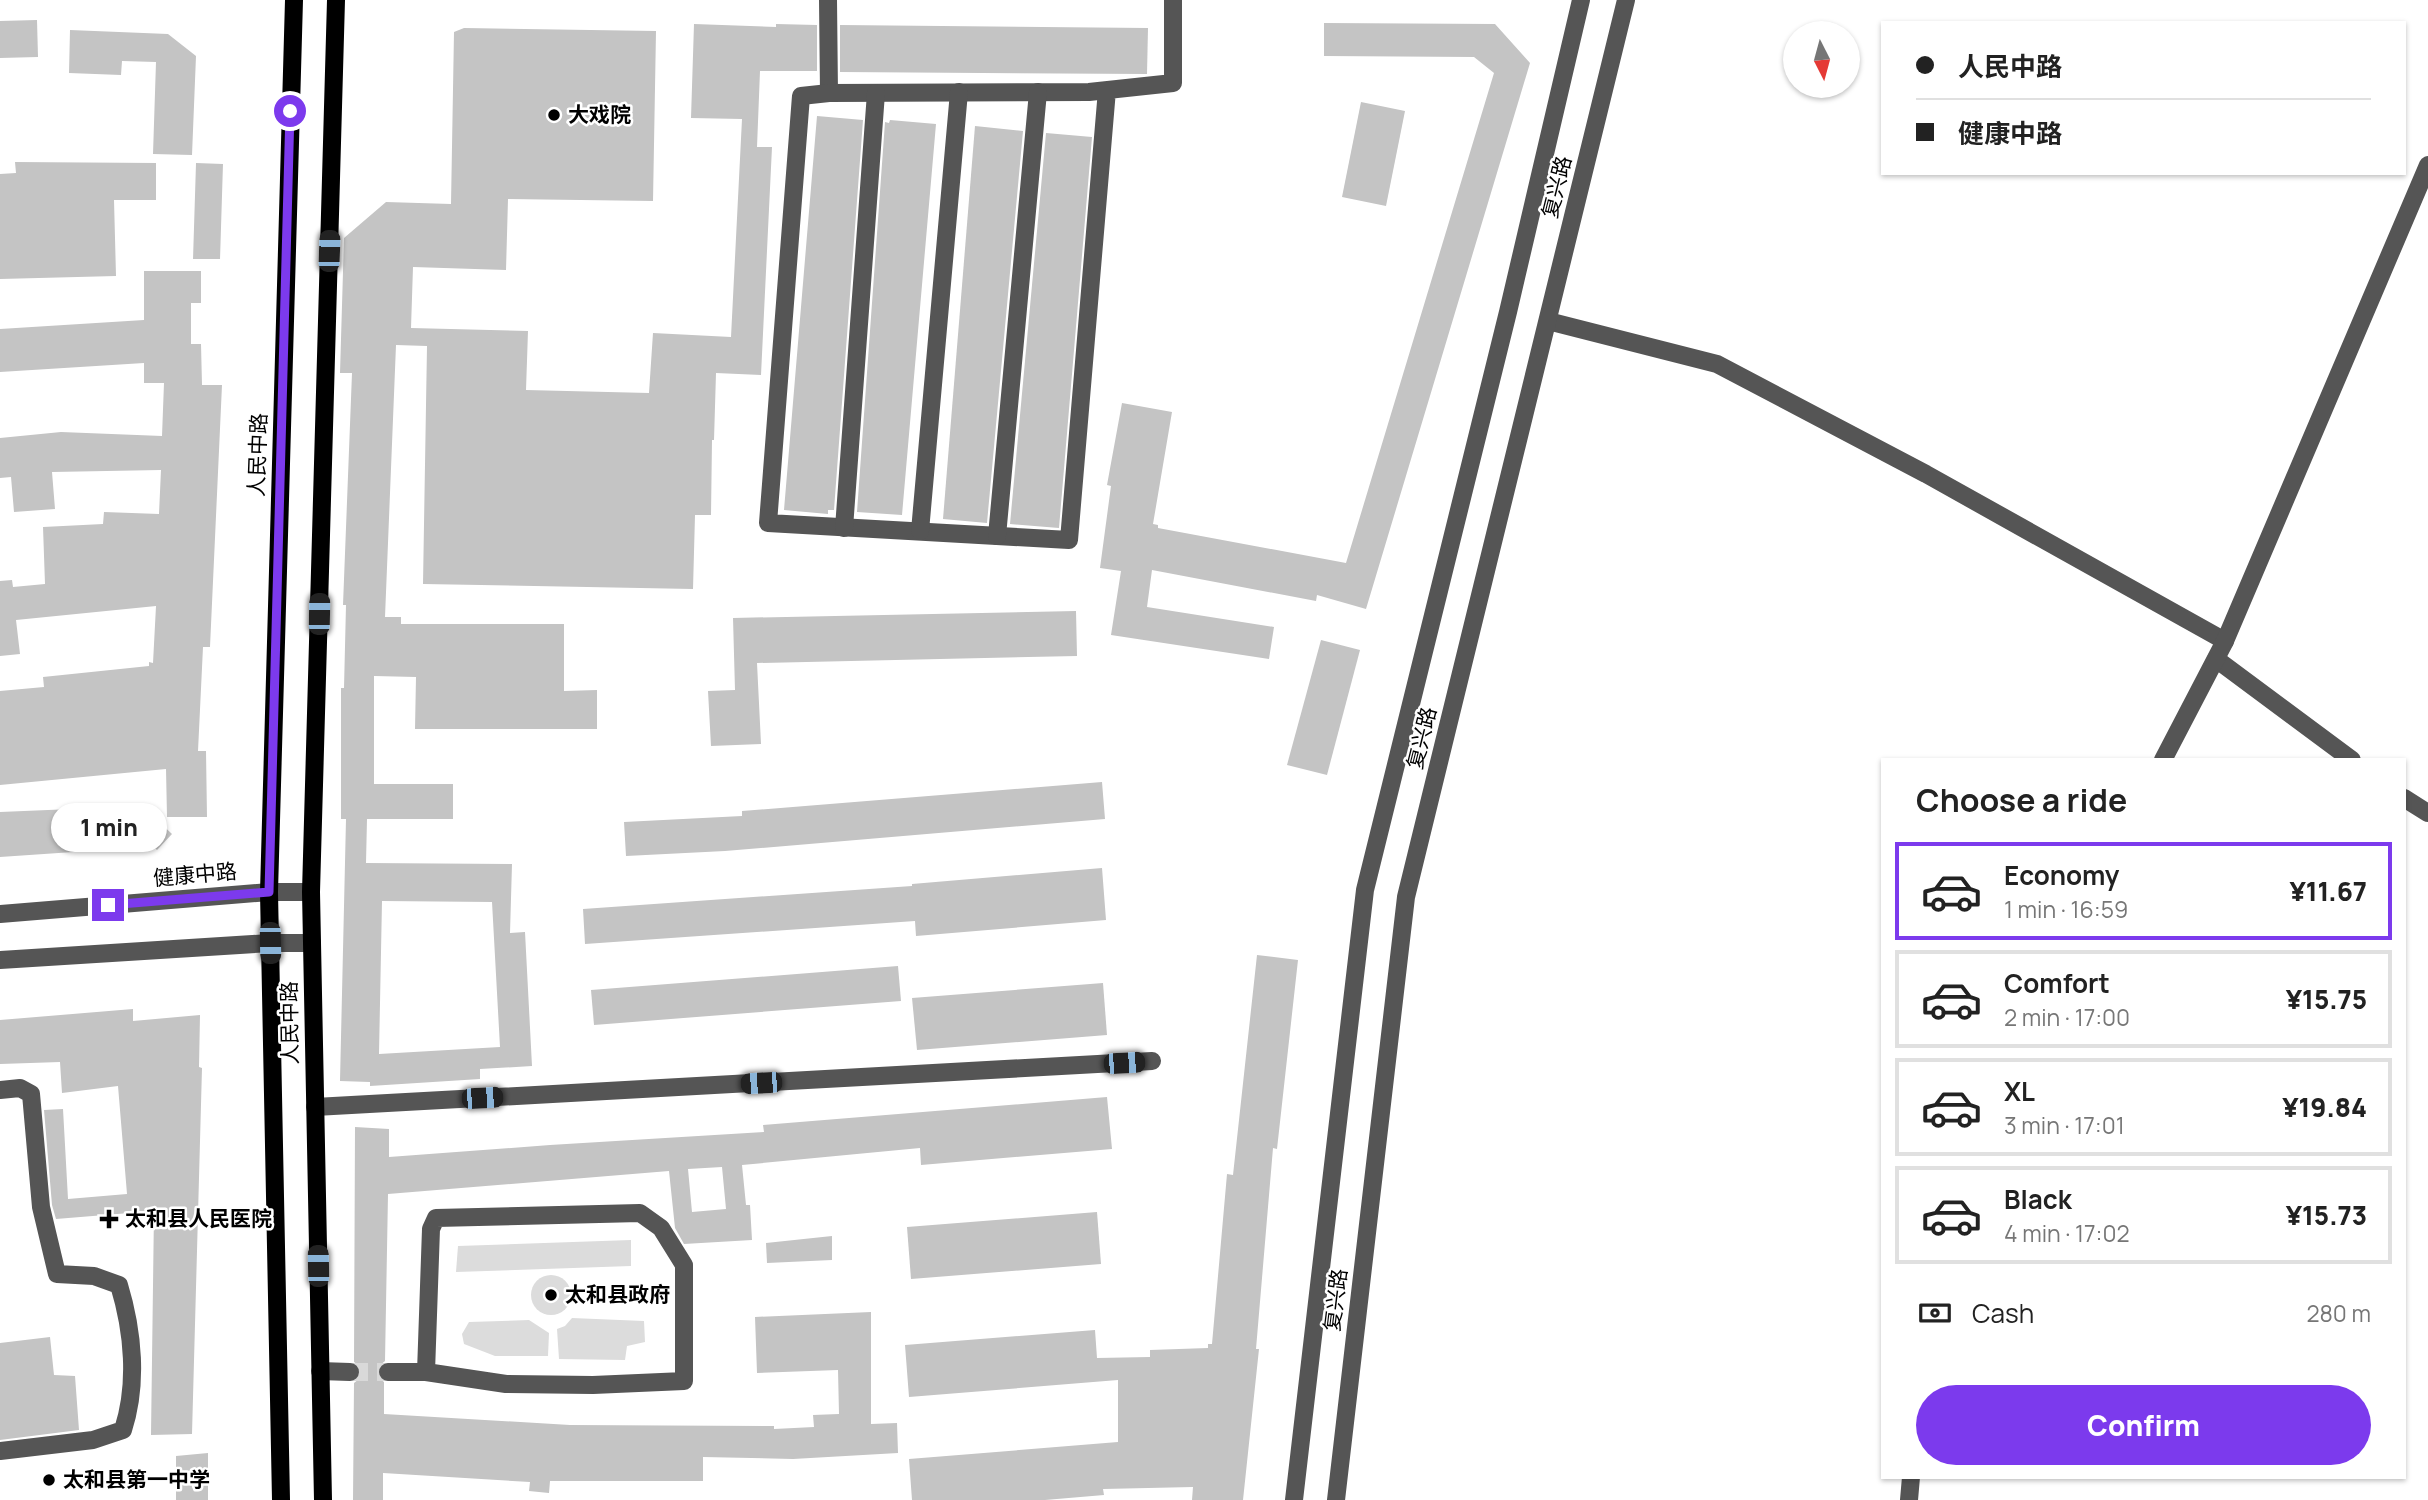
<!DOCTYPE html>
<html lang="en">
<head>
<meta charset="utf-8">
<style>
  :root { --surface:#fff; --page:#f6f6f6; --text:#222; --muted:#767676; --line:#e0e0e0; --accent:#7c3aed }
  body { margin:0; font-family:Manrope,"Noto Sans SC",sans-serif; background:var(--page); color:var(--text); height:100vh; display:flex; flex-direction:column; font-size:26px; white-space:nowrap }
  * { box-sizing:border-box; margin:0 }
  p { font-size:23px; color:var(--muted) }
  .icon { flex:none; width:38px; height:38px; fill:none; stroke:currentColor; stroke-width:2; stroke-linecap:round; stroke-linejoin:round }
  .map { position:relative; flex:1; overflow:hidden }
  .panel { position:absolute; left:1881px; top:758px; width:525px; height:721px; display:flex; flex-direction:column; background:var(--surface); border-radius:0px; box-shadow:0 2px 5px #0004 }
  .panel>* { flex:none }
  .guide { position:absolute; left:1881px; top:21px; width:525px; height:154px; border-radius:0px; box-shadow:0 2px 5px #0004; display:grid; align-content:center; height:154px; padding:0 35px; background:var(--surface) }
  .needle { width:46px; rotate:174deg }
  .tools { position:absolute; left:1783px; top:21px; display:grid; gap:14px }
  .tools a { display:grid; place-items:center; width:77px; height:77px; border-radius:50%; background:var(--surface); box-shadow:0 2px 5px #0004; font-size:35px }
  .end { position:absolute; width:32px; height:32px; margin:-16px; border:9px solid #7c3aed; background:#fff; box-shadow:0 0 0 4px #fff }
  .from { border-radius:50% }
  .bubble { position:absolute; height:49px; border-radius:24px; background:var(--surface); box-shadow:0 2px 5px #0004; font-size:23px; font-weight:800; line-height:49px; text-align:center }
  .car { position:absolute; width:21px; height:42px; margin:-21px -10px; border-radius:9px; box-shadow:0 0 5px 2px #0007; background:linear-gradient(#222 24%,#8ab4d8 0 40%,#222 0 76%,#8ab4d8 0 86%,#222 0) }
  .guide b { display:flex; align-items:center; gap:24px; height:66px; font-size:26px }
  .guide b+b { border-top:2px solid var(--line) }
  .guide i { width:18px; height:18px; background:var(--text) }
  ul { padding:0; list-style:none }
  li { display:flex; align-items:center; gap:21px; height:98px; margin:0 14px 10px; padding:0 21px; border:4px solid var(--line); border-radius:0px }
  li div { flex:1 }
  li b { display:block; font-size:26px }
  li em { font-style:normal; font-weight:800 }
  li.current { border-color:var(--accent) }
  li>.icon { width:63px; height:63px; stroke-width:1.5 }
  h2 { padding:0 35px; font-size:32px; line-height:84px }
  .pay { display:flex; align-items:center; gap:18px; height:77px; padding:0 35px; font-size:26px }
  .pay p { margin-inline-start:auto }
  .button { display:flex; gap:14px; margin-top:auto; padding:14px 35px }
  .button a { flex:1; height:80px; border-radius:42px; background:var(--accent); color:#fff; font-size:28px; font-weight:800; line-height:80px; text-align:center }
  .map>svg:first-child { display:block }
  .green { fill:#dcdcdc }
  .building { fill:#c4c4c4; fill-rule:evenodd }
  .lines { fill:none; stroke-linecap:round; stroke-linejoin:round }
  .minor-tunnel { stroke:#d9d9d9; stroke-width:18; stroke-dasharray:18 9; stroke-linecap:butt }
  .minor { stroke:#555; stroke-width:18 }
  .major { stroke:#000; stroke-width:18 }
  .route { stroke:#7c3aed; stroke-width:9 }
  .poi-dot { fill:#000; stroke:#fff; stroke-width:2.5 }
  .labels { text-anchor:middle; stroke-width:5; stroke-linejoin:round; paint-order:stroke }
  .poi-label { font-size:21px; font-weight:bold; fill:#000; stroke:#fff; text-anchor:start }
  .street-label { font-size:21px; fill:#000; stroke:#fff }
</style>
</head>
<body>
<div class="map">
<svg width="2428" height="1500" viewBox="0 0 2428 1500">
  <rect width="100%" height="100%" fill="#fff"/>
  <!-- green -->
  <g class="green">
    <path d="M631 1240V1266L456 1272 458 1246Z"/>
    <circle cx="551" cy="1295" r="20"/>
    <path d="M572 1318 644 1321 645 1342 627 1346 625 1360 559 1359 557 1329 565 1326Z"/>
    <path d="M529 1320 549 1333 548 1356H495L464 1344 462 1334 469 1322Z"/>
  </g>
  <!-- building -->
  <g class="building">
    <path d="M37 20 38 57 0 58V21Z"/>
    <path d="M1324 23 1495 24 1530 63 1366 609 1317 595 1316 601 1152 570 1147 607 1274 627 1269 659 1111 635 1121 571 1100 568 1111 486 1107 485 1122 403 1172 412 1153 524 1158 525V528L1346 563 1494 73 1474 57 1324 56Z"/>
    <path d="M694 24 776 27V24L817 25V71H760L757 147H772L761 375 716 373 714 440H712L711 515H695L693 589 423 584 427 346 396 345 385 617H401V624H564V691L597 690V729H415L416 677 374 676V784H453V819H367L366 863 512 864 510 933 525 932 532 1066 480 1069V1079L370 1086V1082L340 1081 346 819H341V688H344L346 605H343L352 373H340L344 238 386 202 451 204 454 32 464 28 656 31 653 201 508 199 506 270 413 267 411 328 528 331 526 390 649 393 653 333 731 337 742 119 691 118ZM382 901 492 902 500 1047 379 1054Z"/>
    <path d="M840 25 1148 28 1147 74 840 72Z"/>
    <path d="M70 30 168 34 196 56 192 155 153 154 156 62 122 61 121 75 69 73Z"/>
    <path d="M1361 102 1405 111 1386 206 1342 197Z"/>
    <path d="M817 116 863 120 834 510H828V514L784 510Z"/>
    <path d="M890 120 936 124 902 515 857 512 885 122 889 123Z"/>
    <path d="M975 126 1023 131 987 523 943 519Z"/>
    <path d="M1046 133 1092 137 1059 528 1010 524Z"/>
    <path d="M15 162 156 163V200H114L116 276 0 279V174L16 173Z"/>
    <path d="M196 163 223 164 220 259H193Z"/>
    <path d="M144 271H201V303H191V344H201L202 385H222L210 647H203L198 751H206L207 817H167L166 769 0 785V691L44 687 43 677 149 666V662L153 663 156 606 16 620 20 654 0 656V581L12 580 13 587 45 584 43 527 103 524 104 512 159 514 161 470 52 472 55 509 14 512 11 477 0 478V438L61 432 162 436 164 383H144V363L0 372V329L144 320Z"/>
    <path d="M1076 611 1077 656 757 663 761 744 711 746 708 691 735 690 733 618Z"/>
    <path d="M1321 640 1360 650 1327 775 1287 765Z"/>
    <path d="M1102 782 1105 819 725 851 626 856 624 822 742 816V811Z"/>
    <path d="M120 807 121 832 87 833 88 851 0 857V812Z"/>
    <path d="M155 818 172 834 157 850 140 833Z"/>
    <path d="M1102 868 1106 920 916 936 915 921 585 944 583 909 912 886V884Z"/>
    <path d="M1257 955 1298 960 1277 1149 1273 1148 1256 1349H1259L1243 1500H1192L1193 1487 1103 1489 1104 1495 1045 1500H912L909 1459 1118 1442V1380L909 1397 905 1345 1095 1330 1097 1358 1150 1357V1350L1208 1348V1344H1212L1227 1174 1233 1175Z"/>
    <path d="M898 966 901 1001 594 1025 591 990Z"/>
    <path d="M1103 983 1107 1035 917 1050 912 998Z"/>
    <path d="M133 1009V1021L200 1015 199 1067 202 1068 192 1434 151 1435 154 1211 56 1219 52 1205 44 1110 63 1109 68 1199 127 1194 118 1086 62 1093 60 1062 0 1064V1020Z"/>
    <path d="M1107 1097 1112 1149 921 1165 920 1148 742 1165 746 1205H750L752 1240 684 1244 675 1228 669 1171 388 1194 385 1361 379 1366 377 1371 379 1378 384 1382V1414L570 1425 774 1426V1429L814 1427 813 1415 839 1414 838 1370 757 1373 755 1317 871 1312V1424L897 1423 898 1453 793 1459 703 1457V1481H550L549 1493 529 1491 530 1482 383 1473V1500H353L354 1383 359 1379 361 1372 360 1366 354 1362 355 1127 389 1129V1157L550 1145 764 1132 763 1125ZM722 1167 726 1209 692 1212 688 1169Z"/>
    <path d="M1097 1212 1101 1264 911 1279 907 1227Z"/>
    <path d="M832 1236V1260L767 1263 766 1243Z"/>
    <path d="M50 1337 54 1375 75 1376 79 1430 0 1440V1343Z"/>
    <path d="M208 1453V1500H176V1456Z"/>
  </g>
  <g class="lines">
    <!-- minor-tunnel -->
    <path class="minor-tunnel" d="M350 1372H388"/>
    <!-- minor -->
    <g class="minor">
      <path d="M828 0 829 93"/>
      <path d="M1107 90 1069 540 768 523 801 96 829 93 1089 92 1173 83V0"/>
      <path d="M1548 321 1717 364 1926 474 2225 641"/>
      <path d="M844 528 876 93"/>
      <path d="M920 531 959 92"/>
      <path d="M997 536 1038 92"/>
      <path d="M2216 659 2352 760"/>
      <path d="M2163 760 2225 641 2428 165"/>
      <path d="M2404 798 2428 813"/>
      <path d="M0 914 269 892H311"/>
      <path d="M0 960 270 943H312"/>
      <path d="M0 1090 20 1088 31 1094 41 1207 57 1274 94 1276 119 1285C133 1331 138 1384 123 1430L93 1440 0 1451"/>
      <path d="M315 1107 1152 1061"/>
      <path d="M320 1371 350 1372"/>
      <path d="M388 1372H426L506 1384 593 1385 684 1381V1265L661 1228 640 1213 436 1218 431 1229 426 1372"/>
      <path d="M1294 1500 1365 890 1508 312 1581 0"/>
      <path d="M1336 1500 1406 897 1626 0"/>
      <path d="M1909 1500 1911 1477"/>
    </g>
    <!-- major -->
    <g class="major">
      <path d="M281 1500 269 892 294 0"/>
      <path d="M323 1500 311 892 336 0"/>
    </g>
  </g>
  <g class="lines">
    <!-- route -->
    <path class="route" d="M108 905 269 892 290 111"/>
  </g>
  <!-- markers -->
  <g class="poi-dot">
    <circle cx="554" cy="115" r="7"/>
    <path d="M105.5 1208.5h7v7h7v7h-7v7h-7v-7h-7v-7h7z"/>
    <circle cx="551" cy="1295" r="7"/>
    <circle cx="49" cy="1480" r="7"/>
  </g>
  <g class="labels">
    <!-- poi labels -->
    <g class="poi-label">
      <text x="568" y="122">大戏院</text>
      <text x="125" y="1226">太和县人民医院</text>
      <text x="565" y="1302">太和县政府</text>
      <text x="63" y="1487">太和县第一中学</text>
    </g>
    <!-- street labels -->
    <g class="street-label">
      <text transform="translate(1557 187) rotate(-76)" y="7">复兴路</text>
      <text transform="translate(258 455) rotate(-88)" y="7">人民中路</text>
      <text transform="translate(1422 738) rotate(-76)" y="7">复兴路</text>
      <text transform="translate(195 875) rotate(-5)" y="7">健康中路</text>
      <text transform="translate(290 1023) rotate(-91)" y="7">人民中路</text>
      <text transform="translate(1336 1300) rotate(-83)" y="7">复兴路</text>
    </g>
  </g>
</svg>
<div class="tools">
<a><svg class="needle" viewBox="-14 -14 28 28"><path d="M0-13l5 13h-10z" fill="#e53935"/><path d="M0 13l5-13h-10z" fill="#767676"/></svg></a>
</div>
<i class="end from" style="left:290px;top:111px"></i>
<i class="end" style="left:108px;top:905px"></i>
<div class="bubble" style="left:51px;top:803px;width:116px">1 min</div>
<i class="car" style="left:329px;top:251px;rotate:2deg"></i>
<i class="car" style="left:319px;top:614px;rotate:1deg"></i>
<i class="car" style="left:270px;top:943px;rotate:179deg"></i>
<i class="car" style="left:1124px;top:1063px;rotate:87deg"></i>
<i class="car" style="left:761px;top:1083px;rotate:267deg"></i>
<i class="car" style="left:482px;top:1098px;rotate:87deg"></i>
<i class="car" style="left:318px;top:1266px;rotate:359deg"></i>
<div class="guide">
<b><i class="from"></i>人民中路</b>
<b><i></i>健康中路</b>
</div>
<section class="panel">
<h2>Choose a ride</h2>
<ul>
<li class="current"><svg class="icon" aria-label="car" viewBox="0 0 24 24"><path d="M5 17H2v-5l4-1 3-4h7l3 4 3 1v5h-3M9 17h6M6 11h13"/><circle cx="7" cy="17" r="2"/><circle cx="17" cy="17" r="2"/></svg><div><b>Economy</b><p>1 min · 16:59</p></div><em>¥11.67</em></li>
<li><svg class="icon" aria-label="car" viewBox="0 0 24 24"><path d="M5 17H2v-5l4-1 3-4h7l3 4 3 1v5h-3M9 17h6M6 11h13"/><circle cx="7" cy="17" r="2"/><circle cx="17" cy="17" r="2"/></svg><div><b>Comfort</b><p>2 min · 17:00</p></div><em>¥15.75</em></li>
<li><svg class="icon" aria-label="car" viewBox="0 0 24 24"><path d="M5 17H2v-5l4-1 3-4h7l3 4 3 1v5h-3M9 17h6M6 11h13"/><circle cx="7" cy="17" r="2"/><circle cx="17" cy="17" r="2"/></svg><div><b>XL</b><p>3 min · 17:01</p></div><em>¥19.84</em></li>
<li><svg class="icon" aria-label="car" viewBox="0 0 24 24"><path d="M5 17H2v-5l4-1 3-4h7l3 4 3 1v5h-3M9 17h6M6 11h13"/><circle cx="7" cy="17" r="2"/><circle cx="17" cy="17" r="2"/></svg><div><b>Black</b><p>4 min · 17:02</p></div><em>¥15.73</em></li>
</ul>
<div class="pay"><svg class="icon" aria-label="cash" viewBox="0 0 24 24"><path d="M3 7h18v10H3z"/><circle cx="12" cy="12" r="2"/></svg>Cash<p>280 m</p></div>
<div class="button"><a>Confirm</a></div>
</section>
</div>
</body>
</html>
